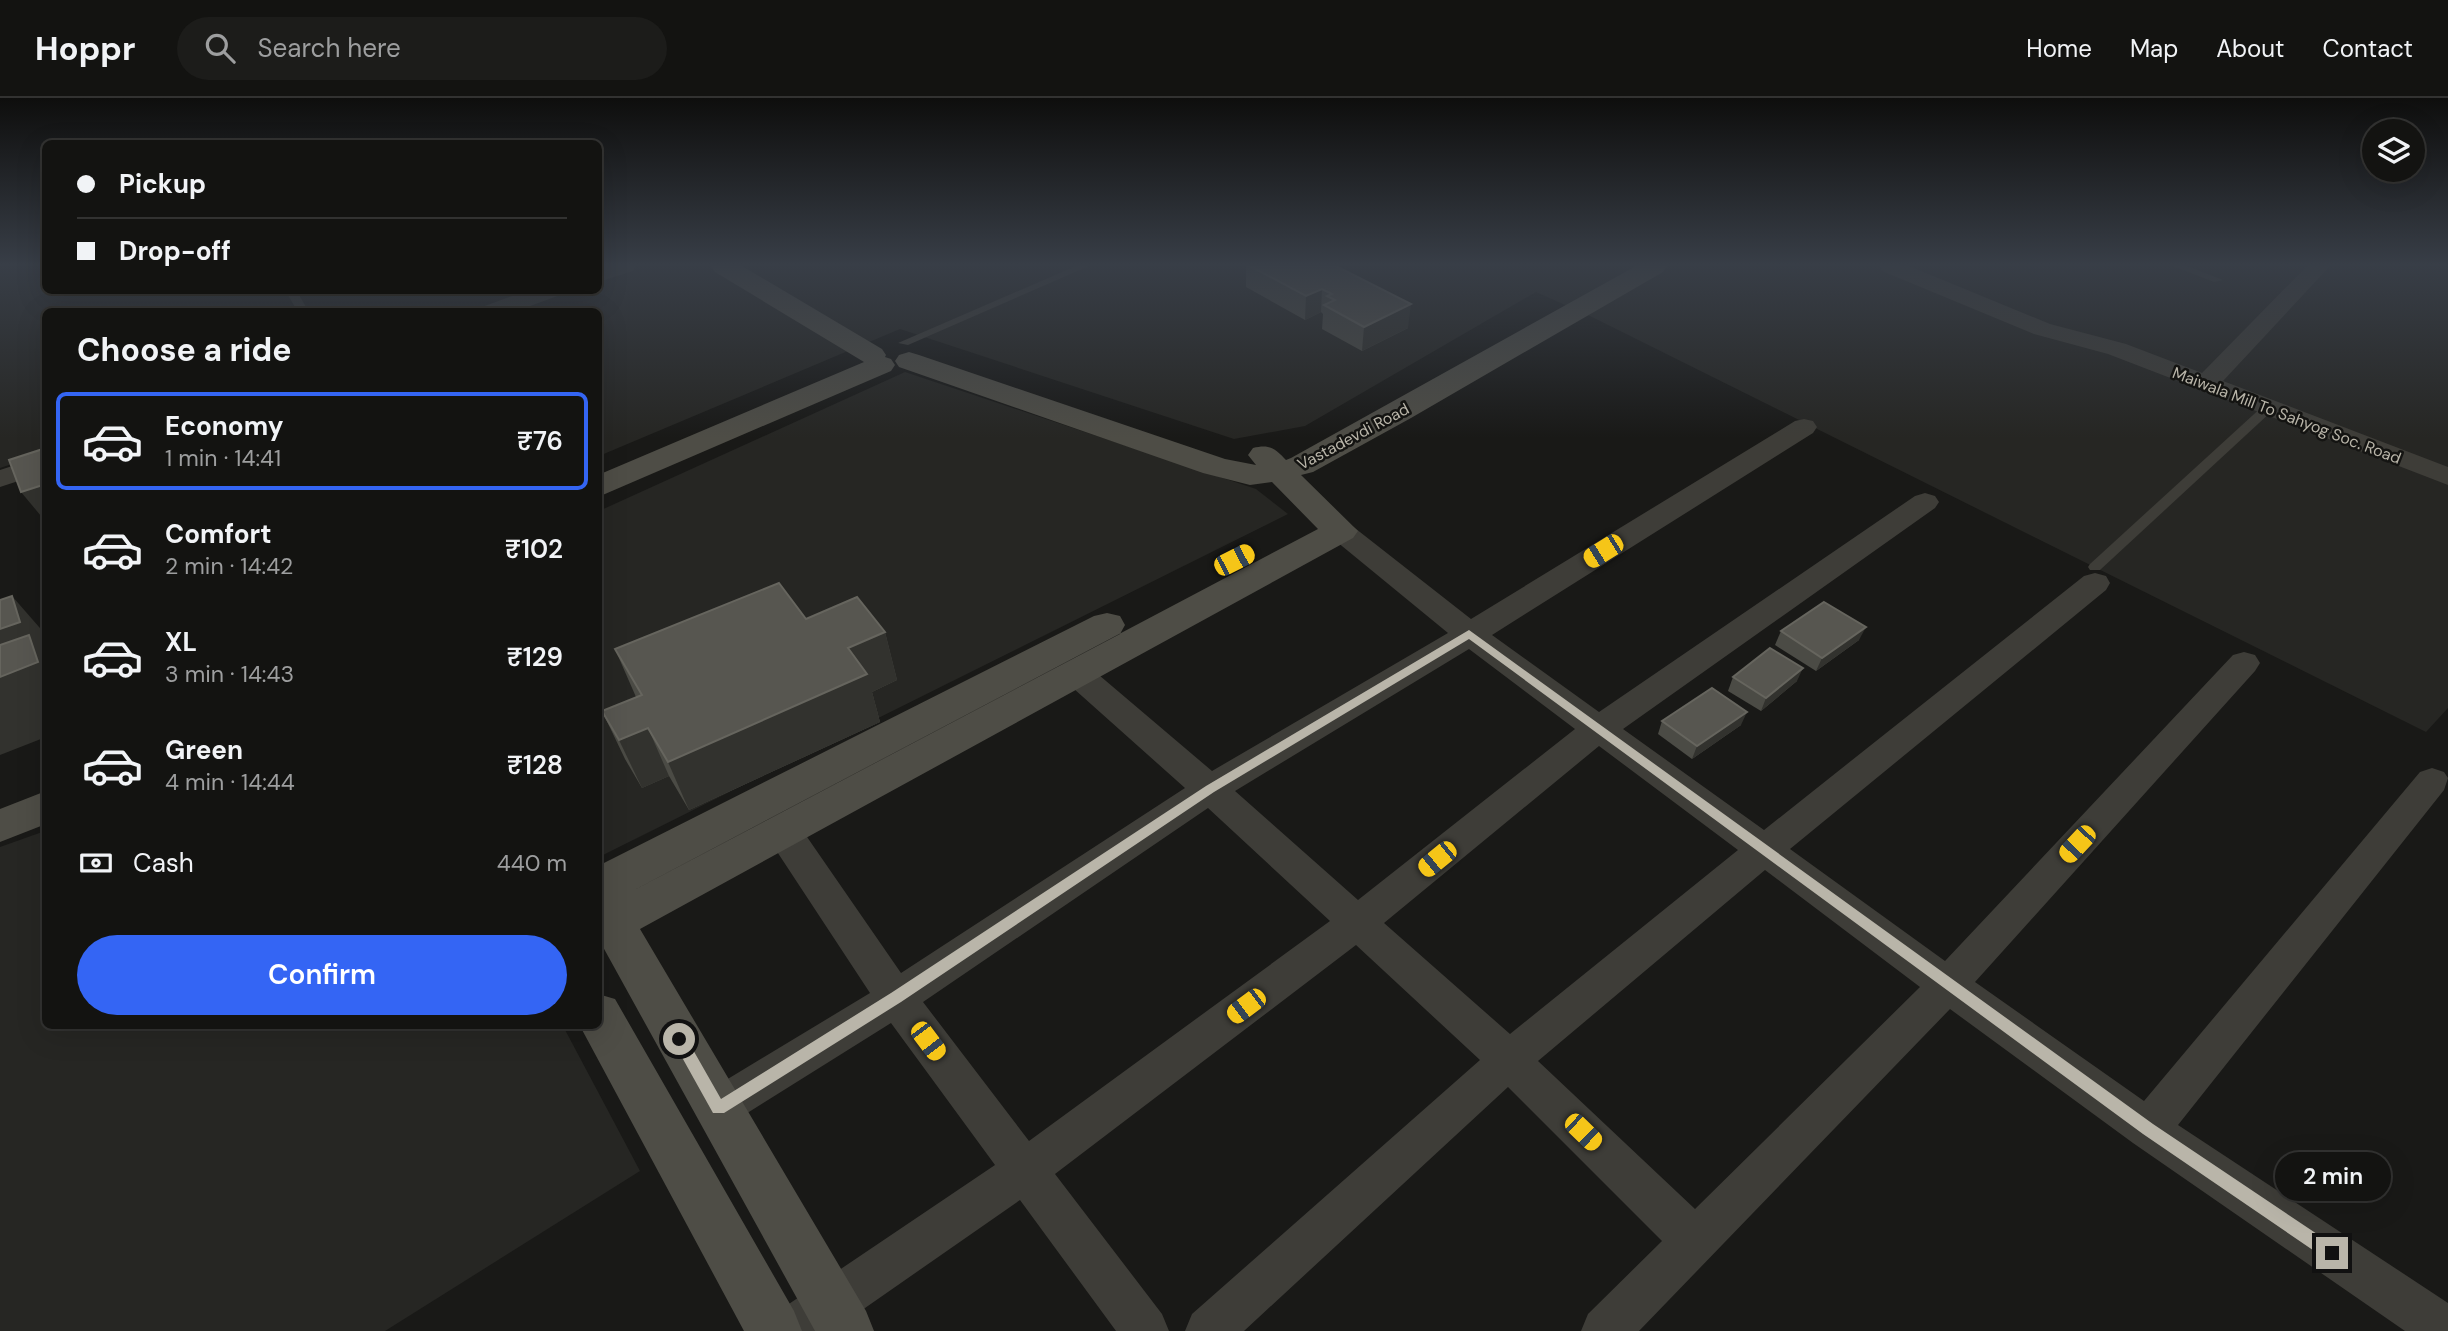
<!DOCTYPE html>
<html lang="en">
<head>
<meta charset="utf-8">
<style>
  :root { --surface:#131311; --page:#1c1c1a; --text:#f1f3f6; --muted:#9d9e9f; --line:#323231; --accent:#3465f4 }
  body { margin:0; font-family:"DM Sans",sans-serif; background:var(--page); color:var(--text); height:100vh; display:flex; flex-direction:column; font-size:26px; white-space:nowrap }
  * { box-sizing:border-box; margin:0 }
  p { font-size:23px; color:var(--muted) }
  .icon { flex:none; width:38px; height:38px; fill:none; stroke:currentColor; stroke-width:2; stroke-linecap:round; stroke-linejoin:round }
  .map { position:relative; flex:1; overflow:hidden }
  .side { position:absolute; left:42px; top:210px; width:560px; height:721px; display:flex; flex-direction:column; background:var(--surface); border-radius:10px; box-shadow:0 7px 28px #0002,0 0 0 2px var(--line) }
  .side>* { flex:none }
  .hud { position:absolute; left:42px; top:42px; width:560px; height:154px; border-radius:10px; box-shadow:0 7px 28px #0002,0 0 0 2px var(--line); display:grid; align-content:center; height:154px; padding:0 35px; background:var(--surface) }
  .fabs { position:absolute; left:2362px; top:21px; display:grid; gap:14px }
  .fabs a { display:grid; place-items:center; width:63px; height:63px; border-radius:50%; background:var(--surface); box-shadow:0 7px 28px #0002,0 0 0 2px var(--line); font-size:35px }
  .end { position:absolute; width:32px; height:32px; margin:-16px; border:9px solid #b9b5a9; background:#111; box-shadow:0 0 0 4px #111 }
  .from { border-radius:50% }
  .bubble { position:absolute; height:49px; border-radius:24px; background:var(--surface); box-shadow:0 7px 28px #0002,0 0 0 2px var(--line); font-size:23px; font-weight:600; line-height:49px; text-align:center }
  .car { position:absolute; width:21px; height:42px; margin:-21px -10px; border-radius:9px; box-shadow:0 0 5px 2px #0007; background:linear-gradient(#f5c518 24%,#345 0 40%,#f5c518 0 76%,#345 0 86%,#f5c518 0) }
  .hud b { display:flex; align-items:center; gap:24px; height:66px; font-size:26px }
  .hud b+b { border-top:2px solid var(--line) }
  .hud i { width:18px; height:18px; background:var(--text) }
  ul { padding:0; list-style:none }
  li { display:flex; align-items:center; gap:21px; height:98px; margin:0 14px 10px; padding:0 21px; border:4px solid transparent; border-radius:10px }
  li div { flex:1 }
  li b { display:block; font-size:26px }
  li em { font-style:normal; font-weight:600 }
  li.on { border-color:var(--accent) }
  li>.icon { width:63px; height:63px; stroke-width:1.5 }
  h2 { padding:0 35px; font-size:32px; line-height:84px }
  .pay { display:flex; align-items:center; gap:18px; height:77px; padding:0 35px; font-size:26px }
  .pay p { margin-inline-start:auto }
  .cta { display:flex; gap:14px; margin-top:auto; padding:14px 35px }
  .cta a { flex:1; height:80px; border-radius:42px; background:var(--accent); color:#fff; font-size:28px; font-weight:600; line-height:80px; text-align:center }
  header { display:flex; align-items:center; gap:42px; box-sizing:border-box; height:98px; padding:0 35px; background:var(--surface); border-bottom:2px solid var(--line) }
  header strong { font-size:33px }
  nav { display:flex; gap:38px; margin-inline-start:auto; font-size:24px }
  .search { width:490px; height:63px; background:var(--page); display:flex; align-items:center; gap:18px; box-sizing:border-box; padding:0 24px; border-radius:38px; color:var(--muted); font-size:26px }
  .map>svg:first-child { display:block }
  .built { fill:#262623 }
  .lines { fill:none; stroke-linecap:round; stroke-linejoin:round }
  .lane { fill:#3e3d38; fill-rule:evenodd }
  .street { fill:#3e3d38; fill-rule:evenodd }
  .secondary { fill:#4e4d46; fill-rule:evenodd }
  .wall { fill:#4b4b45 }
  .shaded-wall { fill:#32322e }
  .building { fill:#575650; stroke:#66655e; stroke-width:2 }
  .route { fill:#b9b5a9 }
  .labels { text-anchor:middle; stroke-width:5; stroke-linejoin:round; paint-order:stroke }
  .far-street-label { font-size:16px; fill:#b9b5a9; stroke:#141412 }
</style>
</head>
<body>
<header>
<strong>Hoppr</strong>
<div class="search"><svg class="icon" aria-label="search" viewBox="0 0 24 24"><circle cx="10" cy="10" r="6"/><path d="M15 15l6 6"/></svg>Search here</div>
<nav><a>Home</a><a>Map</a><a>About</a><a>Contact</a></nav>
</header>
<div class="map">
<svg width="2448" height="1233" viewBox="0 0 2448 1233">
  <rect width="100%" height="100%" fill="#191917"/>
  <!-- built -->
  <g class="built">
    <path d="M0 168H45L46 192H598L599 168H2448V610L2426 634 1592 219 1536 194 1305 328 1234 341 900 231 599 358 598 214H46L45 355 0 370Z"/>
    <path d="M905 274 1256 391 1288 416 601 758 599 756V413Z"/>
    <path d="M45 733 46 928H563L640 1073 385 1233H0V749Z"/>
  </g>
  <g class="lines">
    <!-- lane -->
    <g class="lane">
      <path d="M1076 168H1089L908 247 898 245Z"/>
      <path d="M2173 168H2187L2223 182 2214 184Z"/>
      <path d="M285 192H296L309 214H298Z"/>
      <path d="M2268 306 2272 307V313L2100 472H2090L2088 469 2090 466 2264 307Z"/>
    </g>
    <!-- street -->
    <g class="street">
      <path d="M604 168H636L633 173 598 184V169Z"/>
      <path d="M1879 168H1909L2050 226 2126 246 2202 275 2307 168H2330L2223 283 2448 369V387L2108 256 2034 236 1882 173Z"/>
      <path d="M529 192H563L560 197 514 214H479L482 209Z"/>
      <path d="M1804 321 1813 323 1817 329 1813 335 1492 537 1599 614 1915 398 1925 395 1935 398 1939 404 1935 410 1623 631 1764 732 2084 478 2095 475 2106 478 2110 485 2106 492 1790 751 1945 863 2233 557 2244 554 2255 557 2260 565 2255 573 1975 884 2144 1003 2420 674 2432 670 2444 674 2448 680 2444 692 2178 1027 2448 1205V1233H2405L2133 1045 1950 911 1639 1233H1581L1588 1216 1662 1143 1508 989 1244 1233H1185L1192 1216 1480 962 1356 847 1055 1076 1162 1216 1169 1233H1116L1020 1102 832 1233H767L774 1216 995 1067 891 925 733 1024 718 1030 703 1024 697 1010 703 996 870 895 770 743 765 733 770 723 783 719 796 723 901 875 1185 690 1064 582 1059 574 1064 566 1075 563 1086 566 1212 673 1448 535 1331 439 1327 433 1331 427 1341 424 1351 427 1471 521 1795 323ZM1469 551 1575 631 1358 802 1235 693ZM1599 648 1738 752 1510 936 1384 825ZM1208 710 1330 823 1029 1043 923 904ZM1765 772 1920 889 1695 1111 1538 963Z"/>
      <path d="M46 357V374L0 389V372Z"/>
    </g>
    <!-- secondary -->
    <g class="secondary">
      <path d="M711 168H742L882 251 886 257 885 259 891 261 895 267 891 273 598 399V377L864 264 715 174Z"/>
      <path d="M1636 168H1667L1663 174 1411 320 1313 374 1301 377 1358 433 1353 440 640 831 866 1213 874 1233H815L603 849 598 850V768L1094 518 1107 515 1120 518 1125 527 1120 536 621 799 1318 431 1272 384 1250 387 1203 375 899 269 895 263 899 257 909 254 919 257 1225 361 1256 367 1248 357 1253 350C1269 346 1275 350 1286 362L1291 360Z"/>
      <path d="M46 693V726L0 744V711Z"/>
      <path d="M598 896 615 901 794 1213 802 1233H744L580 928H598Z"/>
    </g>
  </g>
  <!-- wall -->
  <g class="wall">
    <path d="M1246 168H1336L1408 230 1362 253 1322 231 1323 216 1321 214 1305 222 1246 189Z"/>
    <path d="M1781 533 1859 542 1816 573 1775 547Z"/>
    <path d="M885 534 897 582 872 594 880 624 689 712 669 678 642 690 625 661 602 613 636 599 615 551Z"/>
    <path d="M1733 579 1797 583 1761 613 1728 593Z"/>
    <path d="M1662 623 1741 627 1692 661 1658 636Z"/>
  </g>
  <!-- shaded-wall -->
  <g class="shaded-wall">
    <path d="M1322 191 1321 214 1305 222 1306 198Z"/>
    <path d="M1411 206 1408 230 1362 253 1364 229Z"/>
    <path d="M46 386V424L21 394Z"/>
    <path d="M12 498 46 537V639L0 657V531Z"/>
    <path d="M1866 529 1859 542 1816 573 1822 560Z"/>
    <path d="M885 534 897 582 872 594 880 624 689 712 668 664 848 550Z"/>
    <path d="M1803 570 1797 583 1761 613 1766 600Z"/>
    <path d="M1747 614 1741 627 1692 661 1697 648Z"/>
    <path d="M648 630 669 678 642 690 619 642Z"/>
  </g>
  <!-- building -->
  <g class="building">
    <path d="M1250 168H1336L1411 206 1364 229 1324 207 1335 202 1327 198 1332 196 1322 191 1306 198Z"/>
    <path d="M46 350V386L21 394 9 362Z"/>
    <path d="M779 485 806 521 857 499 885 534 848 550 867 576 668 664 648 630 619 642 602 613 642 597 615 551Z"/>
    <path d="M12 498 20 524 0 531V502Z"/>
    <path d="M1824 504 1866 529 1822 560 1781 533Z"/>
    <path d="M29 537 38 564 0 579V547Z"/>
    <path d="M1770 550 1803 570 1766 600 1733 579Z"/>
    <path d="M1712 590 1747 614 1697 648 1662 623Z"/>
  </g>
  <!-- sky -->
  <linearGradient id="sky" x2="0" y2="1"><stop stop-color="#0e0e0d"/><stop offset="0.49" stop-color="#383e47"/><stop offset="1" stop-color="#383e47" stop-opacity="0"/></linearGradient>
  <rect width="2448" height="340" fill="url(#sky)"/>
  <!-- route -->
  <path class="route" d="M1469 532 2153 1026 2338 1150 2340 1155 2338 1161 2332 1163 2326 1161 2143 1036 1469 541 1214 694 901 904 724 1015H713L674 945V936H684L721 1001 891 895 1206 688Z"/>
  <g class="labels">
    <!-- far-street labels -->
    <g class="far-street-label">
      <text transform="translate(2287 317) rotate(21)" y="6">Maiwala Mill To Sahyog Soc. Road</text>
      <text transform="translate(1353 338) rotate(-28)" y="6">Vastadevdi Road</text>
    </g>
  </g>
</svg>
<div class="fabs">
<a><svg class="icon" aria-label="layers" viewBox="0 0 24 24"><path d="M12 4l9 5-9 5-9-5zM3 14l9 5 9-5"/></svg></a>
</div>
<i class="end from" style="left:679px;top:941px"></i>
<i class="end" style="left:2332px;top:1155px"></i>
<div class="bubble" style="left:2275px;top:1054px;width:116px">2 min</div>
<i class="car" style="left:1603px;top:453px;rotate:238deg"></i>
<i class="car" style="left:1234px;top:462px;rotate:63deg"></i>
<i class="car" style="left:2077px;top:746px;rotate:223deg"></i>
<i class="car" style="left:1437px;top:761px;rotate:231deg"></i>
<i class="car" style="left:1246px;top:908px;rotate:233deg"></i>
<i class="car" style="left:928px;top:943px;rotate:143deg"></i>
<i class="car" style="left:1583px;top:1034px;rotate:134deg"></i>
<div class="hud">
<b><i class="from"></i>Pickup</b>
<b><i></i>Drop-off</b>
</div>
<section class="side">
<h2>Choose a ride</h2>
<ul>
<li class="on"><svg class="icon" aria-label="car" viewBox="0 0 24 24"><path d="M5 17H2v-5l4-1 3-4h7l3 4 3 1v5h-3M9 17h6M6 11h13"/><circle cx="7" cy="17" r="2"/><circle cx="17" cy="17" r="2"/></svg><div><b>Economy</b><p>1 min · 14:41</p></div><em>₹76</em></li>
<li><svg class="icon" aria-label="car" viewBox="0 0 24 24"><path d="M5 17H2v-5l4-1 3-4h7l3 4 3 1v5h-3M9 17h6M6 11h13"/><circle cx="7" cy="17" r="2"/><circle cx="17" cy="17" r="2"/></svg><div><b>Comfort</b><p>2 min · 14:42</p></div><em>₹102</em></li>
<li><svg class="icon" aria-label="car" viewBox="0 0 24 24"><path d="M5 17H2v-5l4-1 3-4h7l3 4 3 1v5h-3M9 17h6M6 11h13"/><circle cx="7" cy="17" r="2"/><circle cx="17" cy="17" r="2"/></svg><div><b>XL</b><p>3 min · 14:43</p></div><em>₹129</em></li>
<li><svg class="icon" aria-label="car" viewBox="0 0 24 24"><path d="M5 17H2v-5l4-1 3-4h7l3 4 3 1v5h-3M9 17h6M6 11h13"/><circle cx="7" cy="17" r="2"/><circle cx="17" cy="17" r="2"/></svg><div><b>Green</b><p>4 min · 14:44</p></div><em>₹128</em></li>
</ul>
<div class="pay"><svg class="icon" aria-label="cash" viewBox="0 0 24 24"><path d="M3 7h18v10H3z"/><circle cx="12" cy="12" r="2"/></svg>Cash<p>440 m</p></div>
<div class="cta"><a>Confirm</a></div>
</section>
</div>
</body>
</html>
